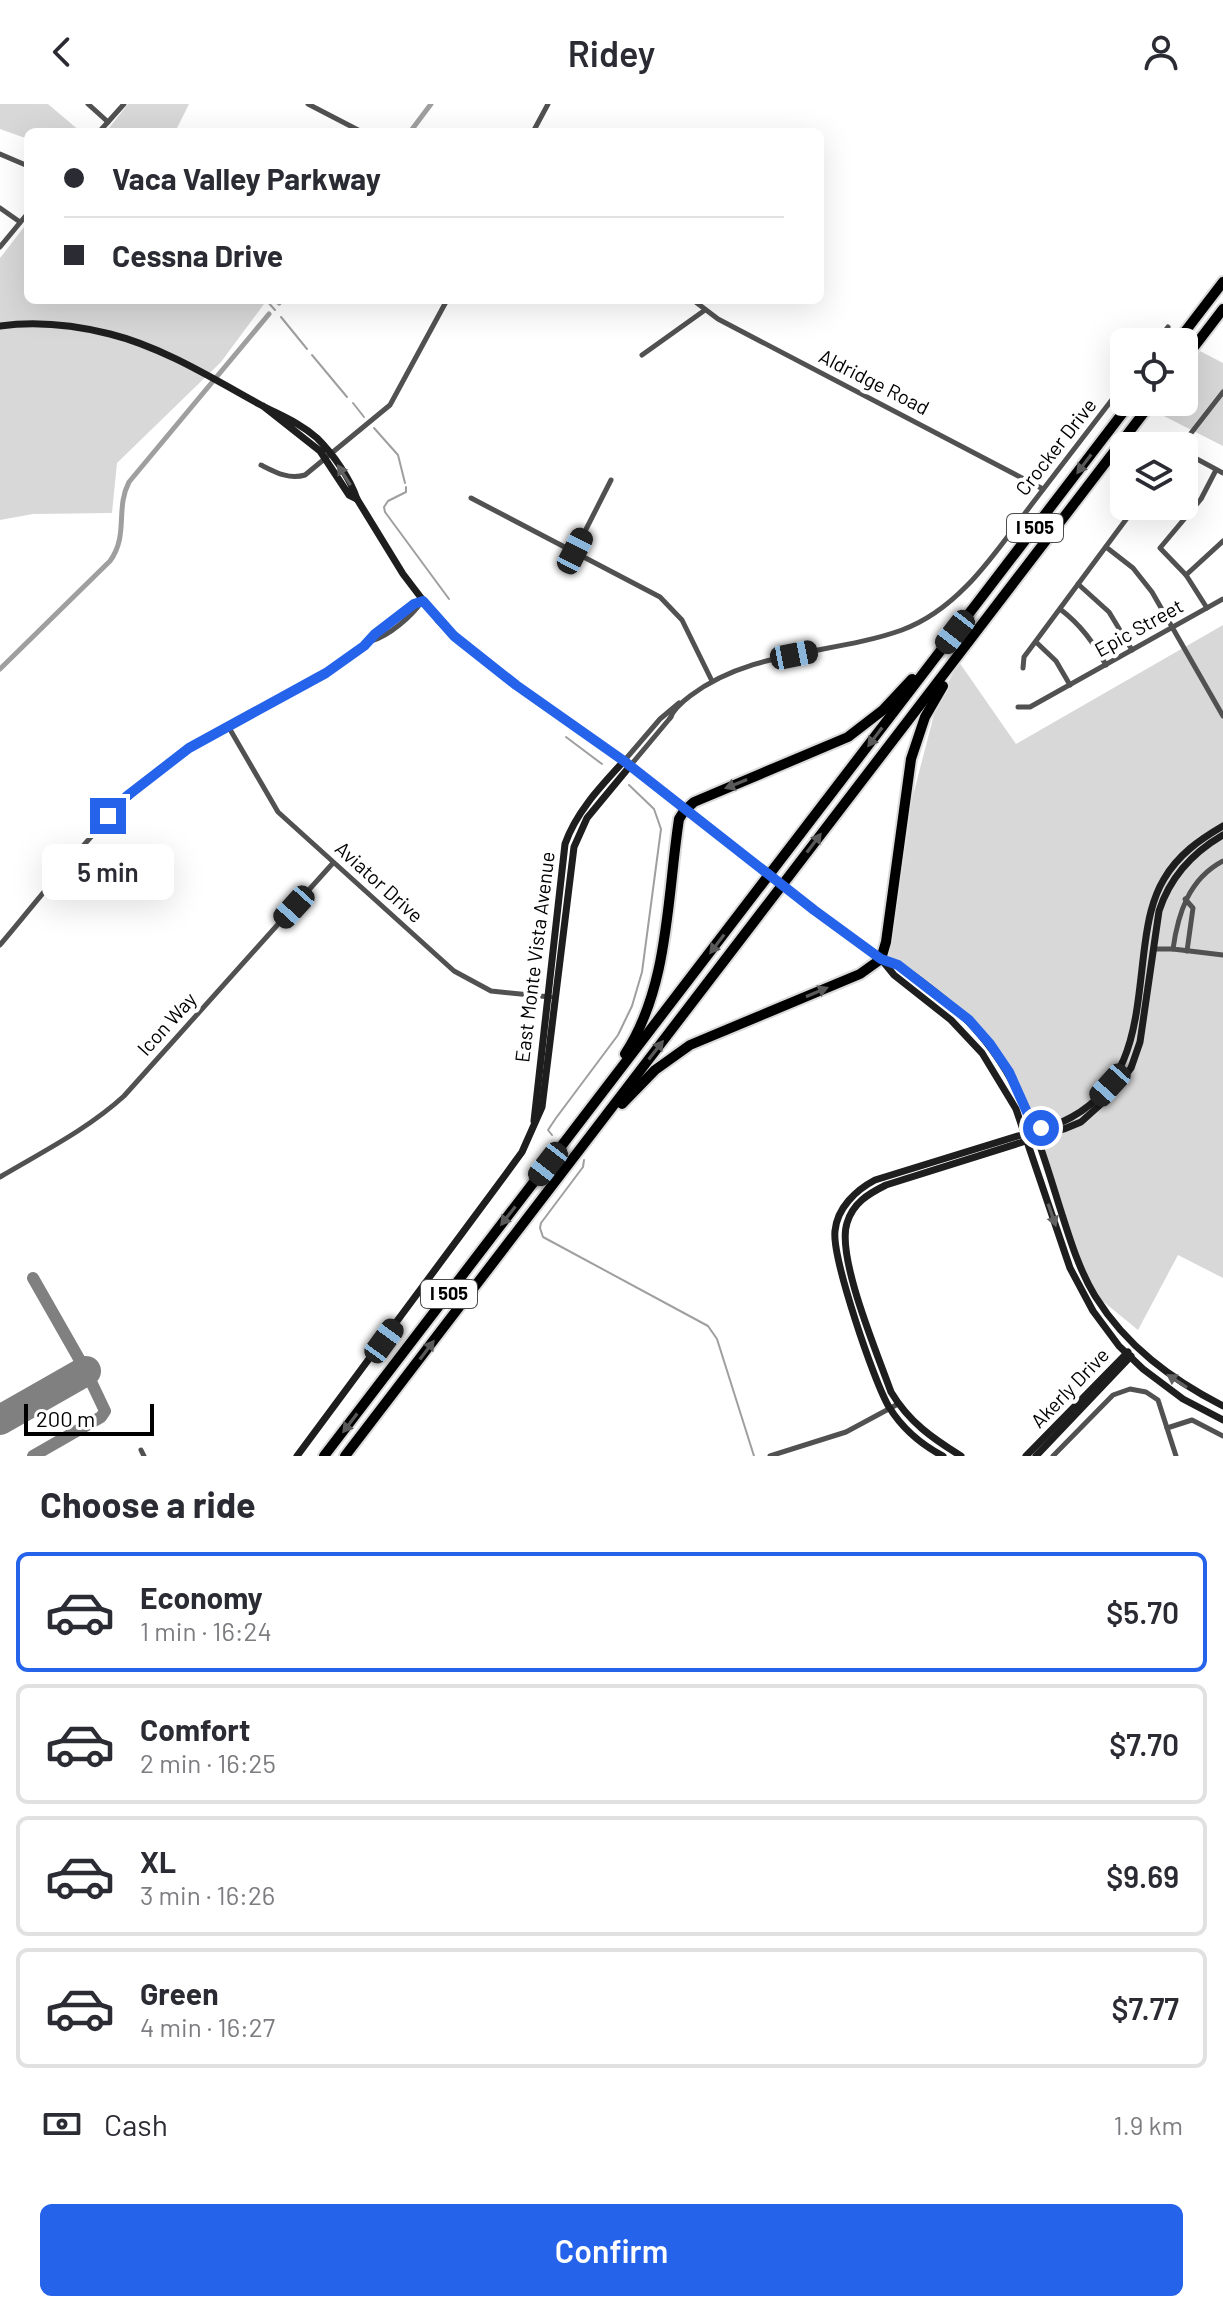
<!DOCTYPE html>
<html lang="en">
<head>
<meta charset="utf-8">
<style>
  :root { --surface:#fff; --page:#f2f2f3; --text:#2b2b33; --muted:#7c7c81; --line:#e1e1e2; --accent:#2563eb }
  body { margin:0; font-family:Barlow,sans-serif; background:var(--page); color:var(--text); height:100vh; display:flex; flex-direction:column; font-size:30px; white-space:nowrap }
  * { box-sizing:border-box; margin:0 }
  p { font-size:26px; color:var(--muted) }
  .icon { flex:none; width:44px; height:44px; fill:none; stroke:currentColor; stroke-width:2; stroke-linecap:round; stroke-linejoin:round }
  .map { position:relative; height:1352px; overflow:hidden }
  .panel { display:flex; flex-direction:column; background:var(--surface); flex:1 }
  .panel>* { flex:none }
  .hud { position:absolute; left:24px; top:24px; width:800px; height:176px; border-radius:12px; box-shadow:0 8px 32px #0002; display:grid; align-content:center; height:176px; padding:0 40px; background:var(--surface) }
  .tools { position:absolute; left:1110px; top:224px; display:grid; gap:16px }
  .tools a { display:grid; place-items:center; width:88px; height:88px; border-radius:12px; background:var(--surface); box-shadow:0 8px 32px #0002; font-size:40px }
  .scale { position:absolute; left:24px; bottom:20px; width:130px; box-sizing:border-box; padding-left:8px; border:4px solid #000; border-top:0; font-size:22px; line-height:28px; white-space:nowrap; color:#000; -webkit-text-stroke:6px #fff; paint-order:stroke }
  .end { position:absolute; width:36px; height:36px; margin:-18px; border:10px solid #2563eb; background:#fff; box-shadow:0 0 0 4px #fff }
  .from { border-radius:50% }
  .bubble { position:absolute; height:56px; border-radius:12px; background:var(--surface); box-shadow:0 8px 32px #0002; font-size:26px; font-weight:600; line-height:56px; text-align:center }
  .car { position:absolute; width:24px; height:48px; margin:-24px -12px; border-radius:10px; box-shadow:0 0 6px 2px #0007; background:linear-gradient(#222 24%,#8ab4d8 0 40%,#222 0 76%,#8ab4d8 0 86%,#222 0) }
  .hud b { display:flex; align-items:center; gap:28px; height:76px; font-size:30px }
  .hud b+b { border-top:2px solid var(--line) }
  .hud i { width:20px; height:20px; background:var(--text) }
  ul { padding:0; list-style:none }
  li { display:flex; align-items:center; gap:24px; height:120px; margin:0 16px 12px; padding:0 24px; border:4px solid var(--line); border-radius:12px }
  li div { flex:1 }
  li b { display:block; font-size:30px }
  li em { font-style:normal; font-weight:600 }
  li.selected { border-color:var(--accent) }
  li>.icon { width:72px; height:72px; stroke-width:1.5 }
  h2 { padding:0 40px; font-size:36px; line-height:96px }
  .pay { display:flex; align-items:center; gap:20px; height:88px; padding:0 40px; font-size:30px }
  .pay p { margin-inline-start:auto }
  .cta { display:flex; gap:16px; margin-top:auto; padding:16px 40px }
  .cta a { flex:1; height:92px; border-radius:12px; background:var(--accent); color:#fff; font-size:32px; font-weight:600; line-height:92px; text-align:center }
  header { display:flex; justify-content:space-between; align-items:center; height:104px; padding:0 40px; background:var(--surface); font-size:36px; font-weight:600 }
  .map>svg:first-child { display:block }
  .green { fill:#d8d8d8 }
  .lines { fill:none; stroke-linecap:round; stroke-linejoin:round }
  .stream { stroke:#9f9f9f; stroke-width:2 }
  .canal { stroke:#9f9f9f; stroke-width:5 }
  .taxiway { stroke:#808080; stroke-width:12 }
  .runway { stroke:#808080; stroke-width:30 }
  .highway-casing { stroke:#dbdbdb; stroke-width:14 }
  .street { stroke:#515151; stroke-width:5 }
  .secondary { stroke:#1e1e1e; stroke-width:7 }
  .highway { stroke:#000; stroke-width:10 }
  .secondary-bridge { stroke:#1e1e1e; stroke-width:7 }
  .oneway { fill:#595959 }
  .oneway2 { fill:#626262 }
  .route { stroke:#2563eb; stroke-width:10 }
  .labels { text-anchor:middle; stroke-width:8; stroke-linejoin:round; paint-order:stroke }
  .shield { fill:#fff; stroke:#4c4c4c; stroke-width:2 }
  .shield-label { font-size:18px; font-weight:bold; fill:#000 }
  .street-label { font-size:20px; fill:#000; stroke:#fff }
</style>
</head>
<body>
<header><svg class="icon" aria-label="back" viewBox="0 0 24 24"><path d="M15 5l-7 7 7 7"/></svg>Ridey<svg class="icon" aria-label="person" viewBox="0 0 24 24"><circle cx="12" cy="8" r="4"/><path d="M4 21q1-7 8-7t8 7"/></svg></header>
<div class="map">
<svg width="1223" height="1352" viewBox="0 0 1223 1352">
  <rect width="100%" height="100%" fill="#fff"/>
  <!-- green -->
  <g class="green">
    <path d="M0 0H48L81 28H28V35L0 25Z"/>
    <path d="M128 0H189L175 28H106Z"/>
    <path d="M28 118V196H267L221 258 117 359 112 409 33 410 0 416V154Z"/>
    <path d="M1200 247 1223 259V342L1152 306 1158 298H1184V266Z"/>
    <path d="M1223 521V1174L1178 1151 1138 1226 1094 1190 1073 1146 1042 1044 1000 955 938 891 881 855 909 707 937 599 959 558 1016 640Z"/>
  </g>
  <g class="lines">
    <!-- stream -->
    <g class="stream">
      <path d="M266 196 275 206"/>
      <path d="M281 213 307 245"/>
      <path d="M312 251 347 293"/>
      <path d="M353 299 364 313"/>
      <path d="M374 324 398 351 405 379"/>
      <path d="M406 383V388L388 397 384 403 385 408 449 495"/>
      <path d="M566 633 602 660"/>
      <path d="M552 1031 548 1026 556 1014 618 931 632 902 642 868 661 725 654 705 629 681"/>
      <path d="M584 1056 583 1063 541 1119 540 1124 543 1133 708 1222 717 1235 754 1352"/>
    </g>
    <!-- canal -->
    <g class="canal">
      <path d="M410 28 431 0"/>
      <path d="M279 199 281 196"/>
      <path d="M0 565 110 457C129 431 115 405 129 378L269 210"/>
    </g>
    <!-- taxiway -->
    <path class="taxiway" d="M33 1174 86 1267 105 1307 101 1313 33 1352"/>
    <!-- runway -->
    <path class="runway" d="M0 1316 86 1267"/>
    <defs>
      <g id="highway">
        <path d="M1177 238 1223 178"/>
        <path d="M1184 256 1223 205"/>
        <path d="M625 950C669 883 667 793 679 715L684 707 694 698 848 633 883 606 912 575"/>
        <path d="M622 1000 655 966 690 941 860 870 881 855 886 838 911 655 925 613 943 582"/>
        <path d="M324 1352 1131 298"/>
        <path d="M345 1352 1152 298"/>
      </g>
    </defs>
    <!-- highway casing -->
    <use href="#highway" class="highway-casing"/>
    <!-- street -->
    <g class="street">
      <path d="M88 0 108 18"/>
      <path d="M308 0 362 28"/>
      <path d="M99 28 124 0"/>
      <path d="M533 28 548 0"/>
      <path d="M0 50 28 62"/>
      <path d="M0 104 20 118"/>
      <path d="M0 143 28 109"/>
      <path d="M693 196 718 215 1043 385"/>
      <path d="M1157 238 1168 223"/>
      <path d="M642 251 705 206"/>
      <path d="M1181 342 1223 288"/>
      <path d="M1184 348 1223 369"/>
      <path d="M261 361C275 368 289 376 305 371L390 301 447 196"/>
      <path d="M471 394 660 493 682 516 712 577"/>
      <path d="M1106 443 1133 464 1152 488 1223 612"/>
      <path d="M575 447 611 376"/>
      <path d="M1186 471 1223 437"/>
      <path d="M1078 480 1109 508 1132 546"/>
      <path d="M1207 504 1186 471 1160 444 1201 395 1216 366"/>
      <path d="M1060 505C1081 521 1093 538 1106 561"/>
      <path d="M371 537C389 532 412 512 422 497"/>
      <path d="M1036 538 1056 557 1070 581"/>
      <path d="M1023 564 1024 553 1136 402"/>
      <path d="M1018 603H1030L1223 495"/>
      <path d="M670 614C674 605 682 598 690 592 752 545 832 551 902 526 962 504 998 444 1035 396 1065 357 1094 319 1124 280"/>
      <path d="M228 622 278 708 454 867 491 887 550 893"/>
      <path d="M624 657 660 615 679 599"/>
      <path d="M630 662 671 613"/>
      <path d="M1223 757C1189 775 1178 809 1173 845L1223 851"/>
      <path d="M1185 795 1193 804 1187 847"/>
      <path d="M0 841C60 770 110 700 188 645 231 615 283 598 326 569 340 560 359 549 370 537 384 522 403 504 423 497"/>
      <path d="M1153 845H1173"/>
      <path d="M0 1073C42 1048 88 1025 124 992L333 759"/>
      <path d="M1167 1324 1192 1316 1223 1332"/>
      <path d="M141 1346 144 1352"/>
      <path d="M770 1352 846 1328 898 1300"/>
      <path d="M1053 1352 1113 1291 1130 1285 1146 1288 1158 1296 1176 1352"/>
    </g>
    <!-- secondary -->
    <g class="secondary">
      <path d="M0 222C36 217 74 221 110 230 162 243 212 274 259 300 279 311 299 318 317 334 333 350 350 374 357 395L349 391 320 347 263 302"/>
      <path d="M357 395 403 470 438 516 454 532 516 581 624 657 762 766"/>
      <path d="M791 789 881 855 894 871 951 916 982 949 1016 1005 1070 1164 1093 1207 1119 1242 1143 1265 1183 1295 1223 1316"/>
      <path d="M884 856C907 864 926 881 945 896 1013 952 1034 1020 1059 1101 1069 1132 1078 1164 1095 1192 1127 1243 1171 1275 1223 1302"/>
      <path d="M534 1017 565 740C576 708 601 682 624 657"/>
      <path d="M297 1352 506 1070 522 1048 542 1003 574 743 587 714 630 662"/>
      <path d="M943 1352C922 1341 902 1324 889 1303 874 1278 832 1154 835 1127 837 1104 856 1086 875 1076L1060 1019C1138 984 1135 914 1145 840 1148 818 1152 795 1164 775 1178 751 1199 736 1223 722"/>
      <path d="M961 1352C932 1334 909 1318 891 1288 878 1251 836 1153 847 1119 853 1099 868 1090 886 1081L1064 1025 1081 1018 1111 991 1131 964 1140 938 1159 807C1170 773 1192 749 1223 731"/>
      <path d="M1026 1352 1128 1248"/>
      <path d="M1036 1352 1131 1252"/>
    </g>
    <!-- highway -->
    <use href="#highway" class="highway"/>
    <!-- secondary-bridge -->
    <path class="secondary-bridge" d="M762 766 791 789"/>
  </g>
  <!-- one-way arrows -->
  <defs><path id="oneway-solid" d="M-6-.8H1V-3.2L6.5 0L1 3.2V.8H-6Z" transform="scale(2)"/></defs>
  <g class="oneway">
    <use href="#oneway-solid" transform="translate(1084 360) rotate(127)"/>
    <use href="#oneway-solid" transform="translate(875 633) rotate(127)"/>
    <use href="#oneway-solid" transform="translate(736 680) rotate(158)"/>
    <use href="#oneway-solid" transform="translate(814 739) rotate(-53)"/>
    <use href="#oneway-solid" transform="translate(717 840) rotate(127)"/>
    <use href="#oneway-solid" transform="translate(817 888) rotate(-23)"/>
    <use href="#oneway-solid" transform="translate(656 946) rotate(-52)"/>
    <use href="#oneway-solid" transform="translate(508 1112) rotate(128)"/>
    <use href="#oneway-solid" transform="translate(427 1246) rotate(-53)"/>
    <use href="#oneway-solid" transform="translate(350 1319) rotate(127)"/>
  </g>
  <g class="oneway2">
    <use href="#oneway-solid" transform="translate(344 371) rotate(-123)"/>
    <use href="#oneway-solid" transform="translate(1052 1111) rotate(71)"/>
    <use href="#oneway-solid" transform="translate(1177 1277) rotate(-147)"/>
  </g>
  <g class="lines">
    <!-- route -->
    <path class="route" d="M108 712 127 692 189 644 326 569 364 542 375 530 414 500 423 497 454 532 516 581 624 657 814 806 881 855 898 861 969 916 990 940 1009 968 1035 1026 1041 1024"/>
  </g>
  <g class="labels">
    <!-- shield labels -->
    <g class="shield">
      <rect x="1007" y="410" width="56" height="28" rx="6"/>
      <rect x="421" y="1176" width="56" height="28" rx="6"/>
    </g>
    <g class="shield-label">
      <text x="1035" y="430">I 505</text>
      <text x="449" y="1196">I 505</text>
    </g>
    <!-- street labels -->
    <g class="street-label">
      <text transform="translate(874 278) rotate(27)" y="7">Aldridge Road</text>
      <text transform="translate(1056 343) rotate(-52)" y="7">Crocker Drive</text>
      <text transform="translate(1139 524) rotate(-29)" y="7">Epic Street</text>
      <text transform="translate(379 778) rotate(42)" y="7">Aviator Drive</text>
      <text transform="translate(535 853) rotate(-83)" y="7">East Monte Vista Avenue</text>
      <text transform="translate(167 920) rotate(-48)" y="7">Icon Way</text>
      <text transform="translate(1070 1284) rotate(-46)" y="7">Akerly Drive</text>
    </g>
  </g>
</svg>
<div class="tools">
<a><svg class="icon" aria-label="locate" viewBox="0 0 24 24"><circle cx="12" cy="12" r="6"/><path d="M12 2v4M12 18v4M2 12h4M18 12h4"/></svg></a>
<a><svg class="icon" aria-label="layers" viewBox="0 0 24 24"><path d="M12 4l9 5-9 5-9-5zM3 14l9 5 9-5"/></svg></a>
</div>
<div class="scale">200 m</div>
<i class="end from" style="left:1041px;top:1024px"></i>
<i class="end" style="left:108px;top:712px"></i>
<div class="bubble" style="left:42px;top:740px;width:132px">5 min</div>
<i class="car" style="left:575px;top:447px;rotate:27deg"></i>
<i class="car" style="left:955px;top:528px;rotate:218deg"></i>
<i class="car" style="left:794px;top:551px;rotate:79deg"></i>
<i class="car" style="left:294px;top:803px;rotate:222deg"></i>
<i class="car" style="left:1110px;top:981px;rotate:222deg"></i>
<i class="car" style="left:548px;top:1060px;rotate:218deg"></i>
<i class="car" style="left:384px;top:1237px;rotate:36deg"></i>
<div class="hud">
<b><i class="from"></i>Vaca Valley Parkway</b>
<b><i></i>Cessna Drive</b>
</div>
</div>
<section class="panel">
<h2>Choose a ride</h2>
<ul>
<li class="selected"><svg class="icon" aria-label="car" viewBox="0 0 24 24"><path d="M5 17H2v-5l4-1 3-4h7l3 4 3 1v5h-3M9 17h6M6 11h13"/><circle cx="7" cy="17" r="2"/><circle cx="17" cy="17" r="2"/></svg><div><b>Economy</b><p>1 min · 16:24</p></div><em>$5.70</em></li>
<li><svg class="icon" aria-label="car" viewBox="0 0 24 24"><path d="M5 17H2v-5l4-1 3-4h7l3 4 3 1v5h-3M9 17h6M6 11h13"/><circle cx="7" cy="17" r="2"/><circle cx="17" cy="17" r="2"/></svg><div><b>Comfort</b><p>2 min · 16:25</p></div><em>$7.70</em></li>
<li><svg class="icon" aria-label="car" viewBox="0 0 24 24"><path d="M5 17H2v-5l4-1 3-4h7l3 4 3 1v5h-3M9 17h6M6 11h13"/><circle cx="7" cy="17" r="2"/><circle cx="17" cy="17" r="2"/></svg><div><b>XL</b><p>3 min · 16:26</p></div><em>$9.69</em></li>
<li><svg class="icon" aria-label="car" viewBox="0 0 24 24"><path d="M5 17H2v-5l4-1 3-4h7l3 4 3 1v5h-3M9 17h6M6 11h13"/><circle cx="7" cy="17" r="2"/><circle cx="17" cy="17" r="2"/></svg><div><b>Green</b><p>4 min · 16:27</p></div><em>$7.77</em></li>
</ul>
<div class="pay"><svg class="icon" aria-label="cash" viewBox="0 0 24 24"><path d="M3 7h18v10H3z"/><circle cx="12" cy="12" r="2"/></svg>Cash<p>1.9 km</p></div>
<div class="cta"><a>Confirm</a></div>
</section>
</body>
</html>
